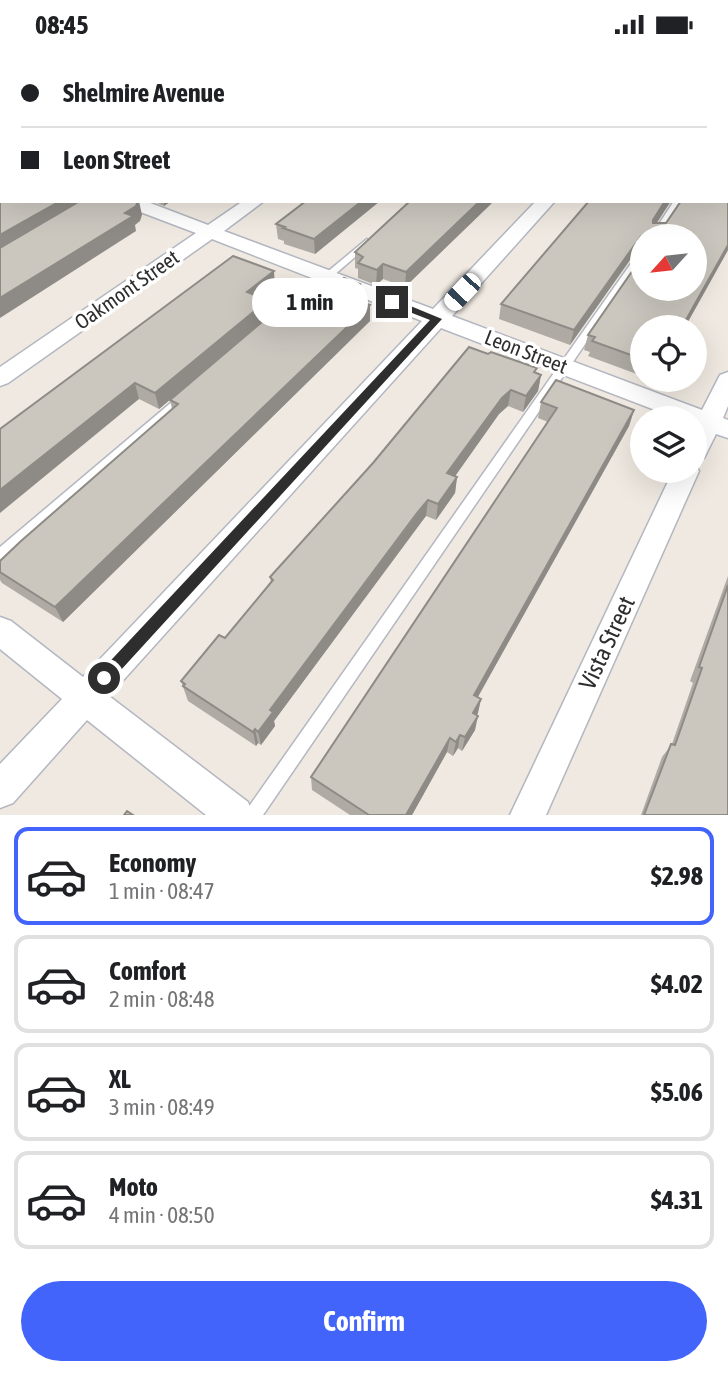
<!DOCTYPE html>
<html lang="en">
<head>
<meta charset="utf-8">
<style>
  :root { --surface:#fff; --page:#f6f6f6; --text:#202124; --muted:#757577; --line:#e0e0e0; --accent:#4264fb }
  body { margin:0; font-family:"Asap Condensed",sans-serif; background:var(--page); color:var(--text); height:100vh; display:flex; flex-direction:column; font-size:26px; white-space:nowrap }
  * { box-sizing:border-box; margin:0 }
  p { font-size:23px; color:var(--muted) }
  .icon { flex:none; width:38px; height:38px; fill:none; stroke:currentColor; stroke-width:2; stroke-linecap:round; stroke-linejoin:round }
  .map { position:relative; height:766px; overflow:hidden }
  .panel { display:flex; flex-direction:column; background:var(--surface); flex:1 }
  .panel>* { flex:none }
  .banner { position:absolute; left:0px; top:0px; width:728px; height:154px; box-shadow:0 7px 28px #0002; display:grid; align-content:center; height:154px; padding:0 21px; background:var(--surface) }
  .needle { width:46px; rotate:243deg }
  .fabs { position:absolute; left:630px; top:175px; display:grid; gap:14px }
  .fabs a { display:grid; place-items:center; width:77px; height:77px; border-radius:50%; background:var(--surface); box-shadow:0 7px 28px #0002; font-size:35px }
  .end { position:absolute; width:32px; height:32px; margin:-16px; border:9px solid #2e2e2e; background:#fff; box-shadow:0 0 0 4px #fff }
  .from { border-radius:50% }
  .bubble { position:absolute; height:49px; border-radius:24px; background:var(--surface); box-shadow:0 7px 28px #0002; font-size:23px; font-weight:700; line-height:49px; text-align:center }
  .car { position:absolute; width:21px; height:42px; margin:-21px -10px; border-radius:9px; box-shadow:0 0 5px 2px #0007; background:linear-gradient(#fff 24%,#345 0 40%,#fff 0 76%,#345 0 86%,#fff 0) }
  .banner b { display:flex; align-items:center; gap:24px; height:66px; font-size:26px }
  .banner b+b { border-top:2px solid var(--line) }
  .banner i { width:18px; height:18px; background:var(--text) }
  ul { padding:12px 0 0; list-style:none }
  li { display:flex; align-items:center; gap:21px; height:98px; margin:0 14px 10px; padding:0 7px; border:4px solid var(--line); border-radius:14px }
  li div { flex:1 }
  li b { display:block; font-size:26px }
  li em { font-style:normal; font-weight:700 }
  li.selected { border-color:var(--accent) }
  li>.icon { width:63px; height:63px; stroke-width:1.5 }
  .action { display:flex; gap:14px; margin-top:auto; padding:14px 21px }
  .action a { flex:1; height:80px; border-radius:42px; background:var(--accent); color:#fff; font-size:28px; font-weight:700; line-height:80px; text-align:center }
  .status { display:flex; justify-content:space-between; align-items:center; height:49px; padding:0 35px; background:var(--surface); direction:ltr }
  .status svg { height:19px; fill:currentColor }
  .map>svg:first-child { display:block }
  .lines { fill:none; stroke-linecap:round; stroke-linejoin:round }
  .service-casing { stroke:#b4b7c1; stroke-width:3 }
  .minor-casing { stroke:#b4b7c1; stroke-width:3 }
  .primary-casing { stroke:#c9c9c9; stroke-width:3 }
  .service { fill:#fff; fill-rule:evenodd }
  .minor { fill:#fff; fill-rule:evenodd }
  .primary { fill:#f2d163; fill-rule:evenodd }
  .wall { fill:#afaba4 }
  .shaded-wall { fill:#8e8b86 }
  .building { fill:#cbc7bf; stroke:#8e8b86; stroke-width:2 }
  .route { fill:#2e2e2e }
  .labels { text-anchor:middle; stroke-width:7; stroke-linejoin:round; paint-order:stroke }
  .street-label { font-size:21px; fill:#2e2e2e; stroke:#fff }
  .near-street-label { font-size:24px; fill:#2e2e2e; stroke:#fff }
</style>
</head>
<body>
<div class="status"><b>08:45</b><svg viewBox="0 0 49 12"><path d="M0 12V9h3v3zM5 12V6h3v6zM10 12V3h3v9zM15 12V0h3v12zM26 1h20v11H26zM47 4h2v5h-2z"/></svg></div>
<div class="map">
<svg width="728" height="766" viewBox="0 0 728 766">
  <rect width="100%" height="100%" fill="#efe9e1"/>
  <g class="lines">
    <defs>
      <g id="service">
        <rect x="726" y="34" width="2" height="4"/>
        <path d="M674 152H683L659 187H651Z"/>
        <path d="M367 190 372 193 370 195 281 272H273L272 270 273 268Z"/>
        <path d="M642 202V212L263 766H243L639 203Z"/>
        <path d="M183 346 189 350 187 353 5 510 0 512V498L179 347Z"/>
      </g>
      <g id="minor">
        <path d="M252 0H266L251 2Z"/>
        <path d="M466 0H480L465 2Z"/>
        <path d="M526 0H539L525 2Z"/>
        <path d="M673 0H685L672 2Z"/>
        <path d="M0 99 2 100V110L0 109Z"/>
        <path d="M0 127H2L0 138Z"/>
        <path d="M119 152H145L208 176 243 152H264L224 182 433 260 536 152H555L452 267 702 361 720 326 728 323V357L723 369 728 371V389L716 385 704 409 695 412V369H676L441 279 109 647 248 753 253 766H206L87 671 13 754 0 759V715L62 650 0 600V568L11 572 83 628 422 272 212 190 8 334 0 337V318L196 184 122 156Z"/>
        <path d="M695 415 699 422 546 766H510L673 422H695Z"/>
      </g>
      <rect id="primary" x="726" y="46" width="2" height="14"/>
    </defs>
    <!-- service casing -->
    <use href="#service" class="service-casing"/>
    <!-- minor casing -->
    <use href="#minor" class="minor-casing"/>
    <!-- primary casing -->
    <use href="#primary" class="primary-casing"/>
    <!-- service -->
    <use href="#service" class="service"/>
    <!-- minor -->
    <use href="#minor" class="minor"/>
    <!-- primary -->
    <use href="#primary" class="primary"/>
  </g>
  <!-- wall -->
  <g class="wall">
    <path d="M272 0H442L439 2H273Z"/>
    <path d="M593 0H645L644 2H597Z"/>
    <path d="M728 0V27H726V2Z"/>
    <path d="M728 54V201L685 278H642V327L588 307 590 303 584 301 588 286 695 187H642V200L637 201 570 296 499 270 501 255 656 174H666L726 152Z"/>
    <path d="M153 152H171L164 157Z"/>
    <path d="M380 152 315 205 284 195V192L278 190 276 175Z"/>
    <path d="M410 152H494L405 238 383 230 376 236 358 229V220L355 219V203Z"/>
    <path d="M360 235V249L370 256V272L63 573 2 534 0 531V512L172 360 170 351 291 260 335 240Z"/>
    <path d="M275 238 262 249 269 267 159 360 139 350 0 380Z"/>
    <path d="M536 324 541 326 538 342 523 363 508 357 499 365 455 427 457 428 455 444 436 471 426 467 415 480 274 672 275 677 261 696 258 694 256 697 188 652 181 632 225 589 271 534 270 528 373 414Z"/>
    <path d="M541 353 634 361 629 377 478 648 481 650 477 666 475 681 462 702 458 699 453 707 447 703 412 766H350L312 741 311 728 548 373 538 369Z"/>
    <path d="M728 527V766H641L662 708 672 695 693 634 690 632Z"/>
  </g>
  <!-- shaded-wall -->
  <g class="shaded-wall">
    <path d="M207 0H239L235 2H203Z"/>
    <path d="M424 0H442L439 2H424Z"/>
    <path d="M60 152H90L0 205V186Z"/>
    <path d="M139 152 142 166 140 172 135 176 136 182 0 269V249L125 164Z"/>
    <path d="M164 152H171L164 157Z"/>
    <path d="M362 152H380L315 205 314 190Z"/>
    <path d="M480 152H494L405 238 406 223Z"/>
    <path d="M665 152H671L649 186 653 171Z"/>
    <path d="M648 185 647 187H642V200L637 201 570 296 574 281 641 187Z"/>
    <path d="M728 196V201L685 278H682Z"/>
    <path d="M383 215V230L376 236 377 221Z"/>
    <path d="M274 222 275 238 249 259 247 243Z"/>
    <path d="M360 235V251L349 245Z"/>
    <path d="M268 251 269 267 159 360 155 344Z"/>
    <path d="M367 252V259L370 256V272L63 573 55 558Z"/>
    <path d="M541 326 538 342 523 363 526 347Z"/>
    <path d="M135 334 139 350 0 464V441Z"/>
    <path d="M511 341 508 357 499 365 446 440 447 424 502 349Z"/>
    <path d="M634 361 629 377 471 660 474 646Z"/>
    <path d="M457 428 455 444 436 471 438 455Z"/>
    <path d="M428 451 426 467 274 672 275 677 261 696 258 683 270 661Z"/>
    <path d="M481 650 478 664 470 678 473 664Z"/>
    <path d="M478 667 475 681 462 702 465 688Z"/>
    <path d="M255 680 258 694 256 697 253 683Z"/>
    <path d="M460 686 458 699 453 707 456 693Z"/>
    <path d="M450 689 447 703 412 766H406Z"/>
  </g>
  <!-- building -->
  <g class="building">
    <path d="M0 0H207L203 2H2V83L0 84Z"/>
    <path d="M277 0H402L399 2H274Z"/>
    <path d="M490 0H521L528 2H488Z"/>
    <path d="M621 0H639L638 2H625Z"/>
    <path d="M702 0H728V15L726 14V2H701Z"/>
    <path d="M726 53 728 54V196L682 278H642V310L592 292 595 288 588 286 642 208V240H695V187H648V185L641 187 574 281 501 255 589 152H665L653 171V174H666L681 152H726Z"/>
    <path d="M2 142V152H60L0 186V143Z"/>
    <path d="M80 152H138L136 157 125 164 133 167 0 249V199Z"/>
    <path d="M306 152H362L314 190 283 179 285 178 276 175Z"/>
    <path d="M410 152H480L406 223 383 215 377 221 358 214 363 208 355 203Z"/>
    <path d="M233 207 274 222 247 243 268 251 155 344 135 334 0 441V380Z"/>
    <path d="M344 229 360 235 349 245 367 252 364 254 370 256 55 558 0 523V512L21 492 178 355 170 351 282 256 291 260 321 235 335 240Z"/>
    <path d="M469 298 488 305 491 303 537 319 534 323 541 326 526 347 511 341 502 349 447 424 457 428 438 455 428 451 417 464 270 661 273 663 258 683 255 680 253 683 183 637 185 635 181 632 219 586 225 589 273 531 270 528 373 414Z"/>
    <path d="M556 331 634 361 474 646 481 650 473 664 478 667 465 688 460 686 456 693 450 689 406 766H369L311 728 557 359 541 353Z"/>
    <path d="M728 536V766H644L671 695 675 696 702 619 699 618Z"/>
    <path d="M127 762 133 766H124Z"/>
  </g>
  <!-- route -->
  <path class="route" d="M389 251H396L442 270 109 634H99L96 629 99 624 430 271 389 255Z"/>
  <g class="labels">
    <!-- street labels -->
    <g class="street-label">
      <text transform="translate(127 241) rotate(-35)" y="7">Oakmont Street</text>
      <text transform="translate(526 303) rotate(21)" y="7">Leon Street</text>
    </g>
    <!-- near-street labels -->
    <g class="near-street-label">
      <text transform="translate(607 594) rotate(-65)" y="8">Vista Street</text>
    </g>
  </g>
</svg>
<div class="fabs">
<a><svg class="needle" viewBox="-14 -14 28 28"><path d="M0-13l5 13h-10z" fill="#e53935"/><path d="M0 13l5-13h-10z" fill="#757577"/></svg></a>
<a><svg class="icon" aria-label="locate" viewBox="0 0 24 24"><circle cx="12" cy="12" r="6"/><path d="M12 2v4M12 18v4M2 12h4M18 12h4"/></svg></a>
<a><svg class="icon" aria-label="layers" viewBox="0 0 24 24"><path d="M12 4l9 5-9 5-9-5zM3 14l9 5 9-5"/></svg></a>
</div>
<i class="end from" style="left:104px;top:629px"></i>
<i class="end" style="left:392px;top:253px"></i>
<div class="bubble" style="left:252px;top:229px;width:116px">1 min</div>
<i class="car" style="left:462px;top:243px;rotate:223deg"></i>
<div class="banner">
<b><i class="from"></i>Shelmire Avenue</b>
<b><i></i>Leon Street</b>
</div>
</div>
<section class="panel">
<ul>
<li class="selected"><svg class="icon" aria-label="car" viewBox="0 0 24 24"><path d="M5 17H2v-5l4-1 3-4h7l3 4 3 1v5h-3M9 17h6M6 11h13"/><circle cx="7" cy="17" r="2"/><circle cx="17" cy="17" r="2"/></svg><div><b>Economy</b><p>1 min · 08:47</p></div><em>$2.98</em></li>
<li><svg class="icon" aria-label="car" viewBox="0 0 24 24"><path d="M5 17H2v-5l4-1 3-4h7l3 4 3 1v5h-3M9 17h6M6 11h13"/><circle cx="7" cy="17" r="2"/><circle cx="17" cy="17" r="2"/></svg><div><b>Comfort</b><p>2 min · 08:48</p></div><em>$4.02</em></li>
<li><svg class="icon" aria-label="car" viewBox="0 0 24 24"><path d="M5 17H2v-5l4-1 3-4h7l3 4 3 1v5h-3M9 17h6M6 11h13"/><circle cx="7" cy="17" r="2"/><circle cx="17" cy="17" r="2"/></svg><div><b>XL</b><p>3 min · 08:49</p></div><em>$5.06</em></li>
<li><svg class="icon" aria-label="car" viewBox="0 0 24 24"><path d="M5 17H2v-5l4-1 3-4h7l3 4 3 1v5h-3M9 17h6M6 11h13"/><circle cx="7" cy="17" r="2"/><circle cx="17" cy="17" r="2"/></svg><div><b>Moto</b><p>4 min · 08:50</p></div><em>$4.31</em></li>
</ul>
<div class="action"><a>Confirm</a></div>
</section>
</body>
</html>
